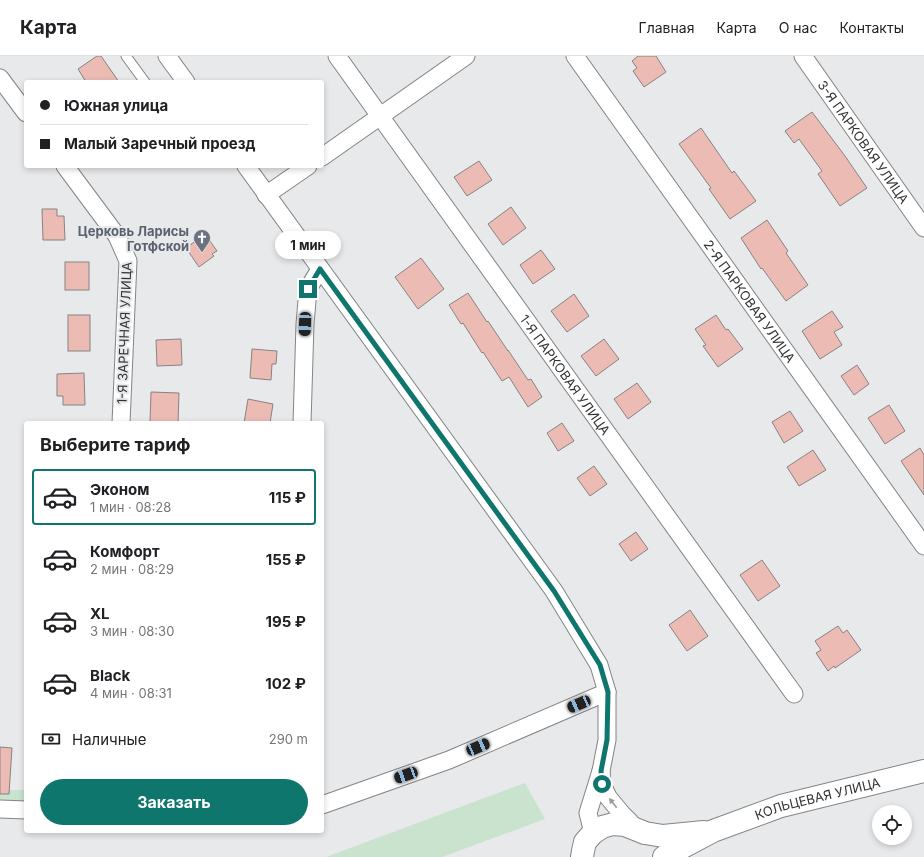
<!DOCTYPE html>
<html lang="ru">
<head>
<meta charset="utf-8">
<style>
  :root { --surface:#fff; --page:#f6f6f6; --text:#202124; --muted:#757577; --line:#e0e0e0; --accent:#0f766e }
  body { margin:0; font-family:Inter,sans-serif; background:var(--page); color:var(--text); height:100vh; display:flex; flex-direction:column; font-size:15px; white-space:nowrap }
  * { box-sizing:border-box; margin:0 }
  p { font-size:13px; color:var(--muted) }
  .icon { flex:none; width:22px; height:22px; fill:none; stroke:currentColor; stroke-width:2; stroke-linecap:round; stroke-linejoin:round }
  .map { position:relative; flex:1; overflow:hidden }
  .details { position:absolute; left:24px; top:365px; width:300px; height:412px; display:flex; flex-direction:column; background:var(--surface); border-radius:4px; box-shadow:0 2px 6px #0003 }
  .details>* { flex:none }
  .guide { position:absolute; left:24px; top:24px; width:300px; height:88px; border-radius:4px; box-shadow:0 2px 6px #0003; display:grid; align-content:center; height:88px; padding:0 16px; background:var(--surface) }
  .tools { position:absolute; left:872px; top:749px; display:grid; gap:8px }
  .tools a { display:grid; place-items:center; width:40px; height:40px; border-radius:50%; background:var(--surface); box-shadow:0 2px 6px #0003; font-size:20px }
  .end { position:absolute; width:18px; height:18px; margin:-9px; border:5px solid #0f766e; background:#fff; box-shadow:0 0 0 2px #fff }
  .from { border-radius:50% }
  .bubble { position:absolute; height:28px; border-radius:14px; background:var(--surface); box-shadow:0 2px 6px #0003; font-size:13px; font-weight:700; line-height:28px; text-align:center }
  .car { position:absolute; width:12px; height:24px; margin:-12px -6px; border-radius:5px; box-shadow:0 0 3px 1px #0007; background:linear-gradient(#222 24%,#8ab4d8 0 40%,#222 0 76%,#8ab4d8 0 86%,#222 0) }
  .guide b { display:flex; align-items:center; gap:14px; height:38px; font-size:15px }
  .guide b+b { border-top:1px solid var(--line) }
  .guide i { width:10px; height:10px; background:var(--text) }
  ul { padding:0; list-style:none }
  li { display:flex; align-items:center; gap:12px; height:56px; margin:0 8px 6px; padding:0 8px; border:2px solid transparent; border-radius:4px }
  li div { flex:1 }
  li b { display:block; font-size:15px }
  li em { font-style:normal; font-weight:700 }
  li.current { border-color:var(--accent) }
  li>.icon { width:36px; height:36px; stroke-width:1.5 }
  h2 { padding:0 16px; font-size:18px; line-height:48px }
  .pay { display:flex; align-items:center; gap:10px; height:44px; padding:0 16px; font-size:15px }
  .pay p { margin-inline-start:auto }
  .action { display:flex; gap:8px; margin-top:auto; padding:8px 16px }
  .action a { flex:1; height:46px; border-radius:24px; background:var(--accent); color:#fff; font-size:16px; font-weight:700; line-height:46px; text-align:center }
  header { display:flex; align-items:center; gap:24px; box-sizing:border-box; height:56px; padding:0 20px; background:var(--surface); border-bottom:1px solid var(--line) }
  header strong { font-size:19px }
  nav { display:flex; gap:22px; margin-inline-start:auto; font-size:14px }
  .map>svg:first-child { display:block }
  .green { fill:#c9e3cf }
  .building { fill:#ecbcb4; stroke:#868383 }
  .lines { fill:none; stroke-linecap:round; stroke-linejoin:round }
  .lane-casing { stroke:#838485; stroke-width:11 }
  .street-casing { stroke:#838485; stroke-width:19 }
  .secondary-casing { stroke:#838485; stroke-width:24 }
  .lane { stroke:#fff; stroke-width:9 }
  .street { stroke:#fff; stroke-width:17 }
  .secondary { stroke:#fff; stroke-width:22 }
  .oneway { fill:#99999a }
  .route { stroke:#0f766e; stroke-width:5 }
  .labels { text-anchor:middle; stroke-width:4; stroke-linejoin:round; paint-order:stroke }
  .street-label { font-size:13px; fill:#333334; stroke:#e8e9eb }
  .worship-label { font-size:13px; font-weight:bold; fill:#5b616d; stroke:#e8e9eb; text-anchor:end }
</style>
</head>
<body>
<header>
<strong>Карта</strong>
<nav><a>Главная</a><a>Карта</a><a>О нас</a><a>Контакты</a></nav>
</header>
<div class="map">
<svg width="924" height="801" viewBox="0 0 924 801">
  <rect width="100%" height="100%" fill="#e8e9eb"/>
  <!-- green -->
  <g class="green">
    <path d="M525 727 545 763 442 801H326Z"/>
    <path d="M0 734H26V746L0 745Z"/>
  </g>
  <!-- building -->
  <g class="building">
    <path d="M97 0H101L119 26H86L78 13Z"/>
    <path d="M638 0H656L666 16 644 31 633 15 637 12 632 5Z"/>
    <path d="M812 56 845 100 867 132 840 150 818 118 822 115 799 83 794 87 785 75Z"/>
    <path d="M701 72 732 117 734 115 756 145 730 163 709 133 711 132 679 88Z"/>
    <path d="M479 105 492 124 467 140 454 121Z"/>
    <path d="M511 151 526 172 503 189 488 168Z"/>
    <path d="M42 153H57V160H64L65 184H43Z"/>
    <path d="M767 164 788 195 786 197 808 229 786 245 762 212 761 213 741 182Z"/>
    <path d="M205 178 217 195 212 198 214 200 199 211 186 192Z"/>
    <path d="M541 194 555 213 533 228 520 209Z"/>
    <path d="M421 202 444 233 418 253 395 221Z"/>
    <rect x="65" y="206" width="24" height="28"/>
    <path d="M468 237 487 266 488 265 508 295V294L528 324 531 323 542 341 528 351 509 321 502 325 483 296 482 297 463 267 461 268 449 249Z"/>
    <path d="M574 238 589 260 567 276 551 255Z"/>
    <path d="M832 255 843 271 834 276 842 289 820 303 802 275Z"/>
    <rect x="68" y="259" width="22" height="36"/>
    <path d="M716 259 726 274 728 273 743 293 718 311 703 290 706 289 695 273Z"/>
    <path d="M181 283 182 309 157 310 156 284Z"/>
    <path d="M604 283 619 303 596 320 581 300Z"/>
    <path d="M252 293 277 295 276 308H272L271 324 250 322Z"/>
    <path d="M857 309 869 328 854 339 841 320Z"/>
    <path d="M84 317 85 349H63V340H57V318Z"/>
    <path d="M637 327 651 346 628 363 614 343Z"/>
    <path d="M151 336 179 337 178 367 150 366Z"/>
    <path d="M248 343 273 348 270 367H244Z"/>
    <path d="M889 349 905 375 885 388 868 362Z"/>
    <path d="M790 355 803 375 784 387 772 366Z"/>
    <path d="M562 367 574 385 558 395 547 377Z"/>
    <path d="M920 392 924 399V439L901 405Z"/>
    <path d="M813 394 826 414 799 430 787 411Z"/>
    <path d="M594 410 607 428 590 440 577 422Z"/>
    <path d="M636 476 648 493 631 505 619 488Z"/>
    <path d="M762 504 780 530 758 545 740 519Z"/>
    <path d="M690 554 708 580 687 595 669 569Z"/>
    <path d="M838 570 843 577 847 574 861 594 835 612 834 610 828 615 816 597 821 594 815 585Z"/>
    <path d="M0 691 12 692 9 738H0Z"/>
  </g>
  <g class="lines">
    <defs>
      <path id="lane" d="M126 0 145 26"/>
      <g id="street">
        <path d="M167 0 186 26"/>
        <path id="s1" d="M337 0 794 638"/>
        <path id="s2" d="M575 0 924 490"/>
        <path id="s3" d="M803 0 924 172"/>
        <path d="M0 22 26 57"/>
        <path d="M322 101 466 0"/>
        <path d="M65 110 117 180 128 205 121 367"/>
        <path d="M246 110 554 535 599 609 607 636V684L601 715 588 757 593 777"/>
        <path d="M266 139 308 110"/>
        <path d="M302 367 305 268 308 233 320 213"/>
        <path d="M601 715 602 728 608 741 622 758 630 766 635 773"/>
        <path d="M322 749 449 704 607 636"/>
        <path d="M0 753 26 754"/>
      </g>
      <g id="secondary">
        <path d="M582 801 583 795 585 786 593 777 602 771 613 768 625 769 645 777 663 780 704 776"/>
        <path id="s4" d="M664 801 713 775 781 750 924 715"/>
      </g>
    </defs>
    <!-- lane casing -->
    <use href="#lane" class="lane-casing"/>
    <!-- street casing -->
    <use href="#street" class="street-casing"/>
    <!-- secondary casing -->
    <use href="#secondary" class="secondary-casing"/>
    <!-- lane -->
    <use href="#lane" class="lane"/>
    <!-- street -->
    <use href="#street" class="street"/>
    <!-- secondary -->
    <use href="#secondary" class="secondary"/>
  </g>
  <!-- one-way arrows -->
  <defs><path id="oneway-solid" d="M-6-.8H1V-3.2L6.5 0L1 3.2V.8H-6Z"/></defs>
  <use class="oneway" href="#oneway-solid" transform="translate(613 747) rotate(-128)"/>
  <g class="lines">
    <!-- route -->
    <path class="route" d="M308 233 320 213 554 535 600 609 608 636 607 684 601 715 602 728"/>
  </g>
  <!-- icons -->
  <defs>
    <symbol id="church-pin" viewBox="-11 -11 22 30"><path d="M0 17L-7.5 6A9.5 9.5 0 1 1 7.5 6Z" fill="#6b7280" stroke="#e8e9eb"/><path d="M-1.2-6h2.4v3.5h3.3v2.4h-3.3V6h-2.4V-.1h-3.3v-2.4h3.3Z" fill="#fff"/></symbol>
  </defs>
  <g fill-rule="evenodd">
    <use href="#church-pin" x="192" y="172" width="20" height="27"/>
  </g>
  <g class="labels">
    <!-- street labels -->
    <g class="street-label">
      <text dy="5" stroke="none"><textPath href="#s3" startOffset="105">3-Я ПАРКОВАЯ УЛИЦА</textPath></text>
      <text dy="5" stroke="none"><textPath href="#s2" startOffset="301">2-Я ПАРКОВАЯ УЛИЦА</textPath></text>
      <text transform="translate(124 277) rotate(-88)" y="5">1-Я ЗАРЕЧНАЯ УЛИЦА</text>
      <text dy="5" stroke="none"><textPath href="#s1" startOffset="392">1-Я ПАРКОВАЯ УЛИЦА</textPath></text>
      <text dy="5" stroke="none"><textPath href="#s4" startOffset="165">КОЛЬЦЕВАЯ УЛИЦА</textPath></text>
    </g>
    <!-- worship labels -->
    <g class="worship-label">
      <text x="189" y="180">Церковь Ларисы<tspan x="189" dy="15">Готфской</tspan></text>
    </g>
  </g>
</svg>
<div class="tools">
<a><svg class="icon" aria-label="locate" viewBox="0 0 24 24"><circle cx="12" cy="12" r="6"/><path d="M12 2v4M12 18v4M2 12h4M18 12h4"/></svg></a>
</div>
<i class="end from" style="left:602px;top:728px"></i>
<i class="end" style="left:308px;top:233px"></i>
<div class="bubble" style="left:275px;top:175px;width:66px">1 мин</div>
<i class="car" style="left:305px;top:268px;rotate:182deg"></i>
<i class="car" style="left:579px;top:648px;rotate:247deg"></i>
<i class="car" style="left:478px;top:691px;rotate:67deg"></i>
<i class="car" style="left:406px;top:719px;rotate:250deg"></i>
<div class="guide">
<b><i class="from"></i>Южная улица</b>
<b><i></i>Малый Заречный проезд</b>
</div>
<section class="details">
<h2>Выберите тариф</h2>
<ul>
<li class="current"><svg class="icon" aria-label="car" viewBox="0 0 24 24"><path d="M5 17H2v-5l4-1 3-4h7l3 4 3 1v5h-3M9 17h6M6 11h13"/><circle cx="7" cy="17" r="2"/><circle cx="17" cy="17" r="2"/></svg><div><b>Эконом</b><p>1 мин · 08:28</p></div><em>115 ₽</em></li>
<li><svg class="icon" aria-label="car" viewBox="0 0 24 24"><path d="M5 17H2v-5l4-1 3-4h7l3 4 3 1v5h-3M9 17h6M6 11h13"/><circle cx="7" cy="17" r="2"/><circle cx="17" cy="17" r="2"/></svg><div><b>Комфорт</b><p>2 мин · 08:29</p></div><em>155 ₽</em></li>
<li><svg class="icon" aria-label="car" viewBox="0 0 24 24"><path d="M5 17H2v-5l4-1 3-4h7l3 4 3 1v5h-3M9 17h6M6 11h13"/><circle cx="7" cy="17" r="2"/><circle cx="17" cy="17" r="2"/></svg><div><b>XL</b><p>3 мин · 08:30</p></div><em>195 ₽</em></li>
<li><svg class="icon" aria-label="car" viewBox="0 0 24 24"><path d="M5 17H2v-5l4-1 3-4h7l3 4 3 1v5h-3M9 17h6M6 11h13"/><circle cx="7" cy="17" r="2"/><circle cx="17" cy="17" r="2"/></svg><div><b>Black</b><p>4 мин · 08:31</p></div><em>102 ₽</em></li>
</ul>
<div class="pay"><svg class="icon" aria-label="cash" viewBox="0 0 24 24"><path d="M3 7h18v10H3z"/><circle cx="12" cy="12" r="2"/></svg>Наличные<p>290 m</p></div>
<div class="action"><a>Заказать</a></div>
</section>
</div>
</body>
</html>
